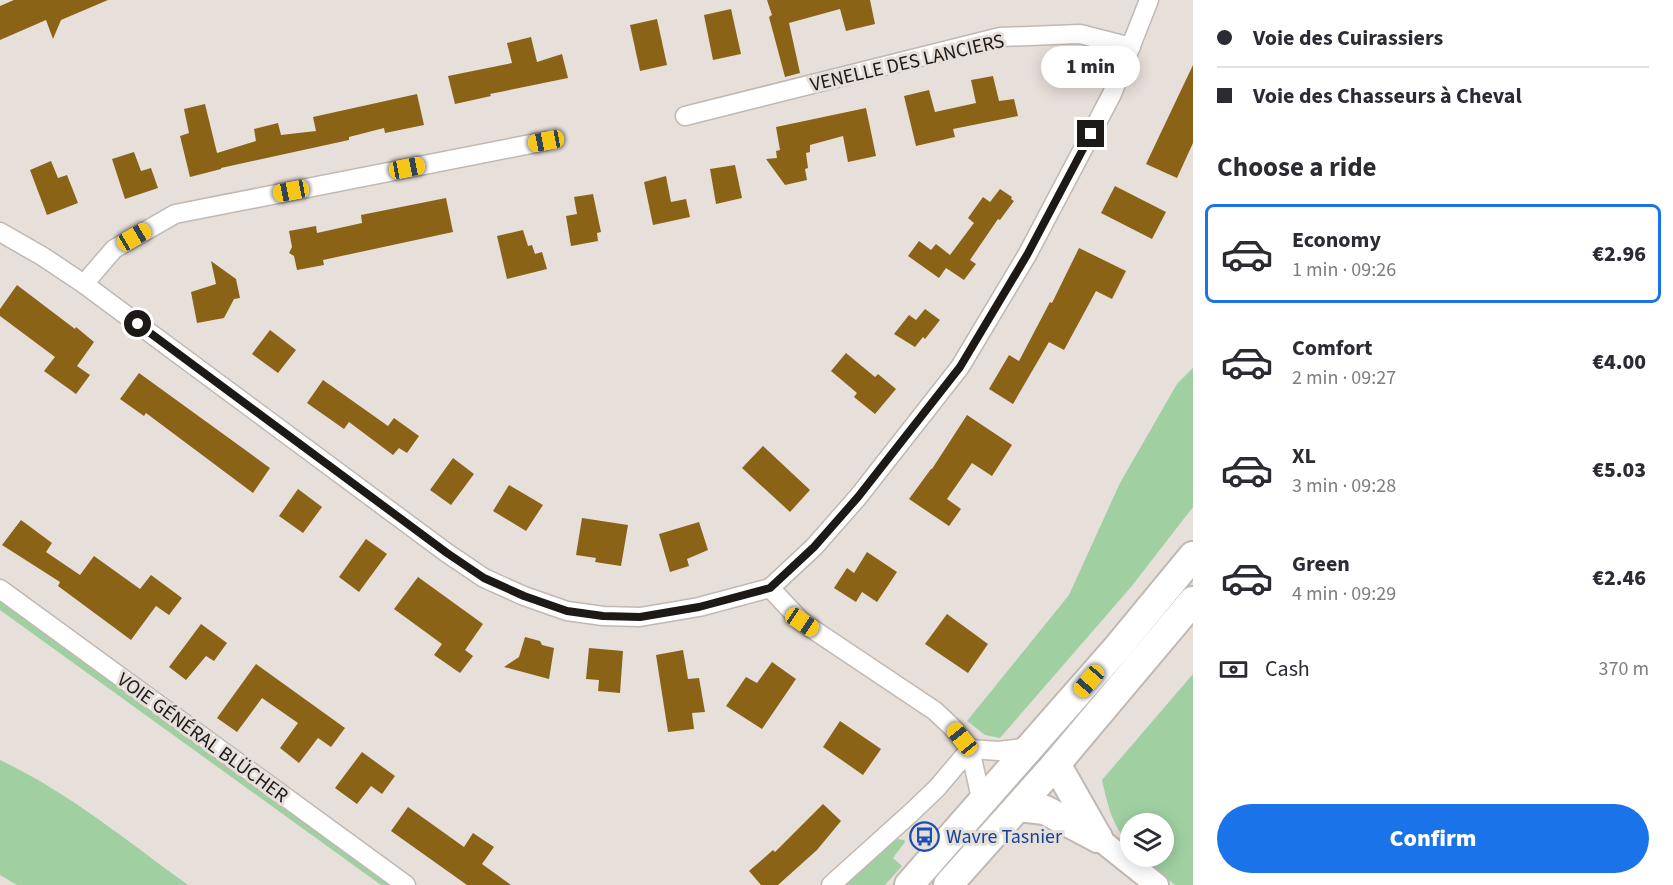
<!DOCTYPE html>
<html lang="en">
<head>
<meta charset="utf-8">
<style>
  :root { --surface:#fff; --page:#f2f2f3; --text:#2b2b33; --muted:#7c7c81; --line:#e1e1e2; --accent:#1a73e8 }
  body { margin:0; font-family:"Source Sans 3",sans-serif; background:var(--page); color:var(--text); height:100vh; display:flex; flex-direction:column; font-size:22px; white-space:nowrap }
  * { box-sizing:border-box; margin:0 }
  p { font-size:20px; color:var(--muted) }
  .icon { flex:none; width:33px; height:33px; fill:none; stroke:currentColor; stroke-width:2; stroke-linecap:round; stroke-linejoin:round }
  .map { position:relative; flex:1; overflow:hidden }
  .sheet { display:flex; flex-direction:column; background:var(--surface); width:480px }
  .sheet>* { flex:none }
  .hud { display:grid; align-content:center; height:132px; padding:0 24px; background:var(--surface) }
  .buttons { position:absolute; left:1120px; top:813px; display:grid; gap:12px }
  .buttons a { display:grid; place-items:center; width:54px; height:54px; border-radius:50%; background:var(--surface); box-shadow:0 3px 15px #0003; font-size:30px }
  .end { position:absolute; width:27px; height:27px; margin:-14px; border:8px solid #1c1917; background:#fff; box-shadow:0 0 0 3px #fff }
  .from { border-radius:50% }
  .bubble { position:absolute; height:42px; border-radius:21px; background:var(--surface); box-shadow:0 3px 15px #0003; font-size:20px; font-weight:800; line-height:42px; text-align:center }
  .car { position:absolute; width:18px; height:36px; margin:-18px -9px; border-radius:8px; box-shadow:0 0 4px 2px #0007; background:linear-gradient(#f5c518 24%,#345 0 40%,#f5c518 0 76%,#345 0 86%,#f5c518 0) }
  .hud b { display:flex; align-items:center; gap:21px; height:57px; font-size:22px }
  .hud b+b { border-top:2px solid var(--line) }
  .hud i { width:15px; height:15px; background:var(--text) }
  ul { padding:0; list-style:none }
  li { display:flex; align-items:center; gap:18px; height:99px; margin:0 12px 9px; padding:0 12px; border:3px solid transparent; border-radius:9px }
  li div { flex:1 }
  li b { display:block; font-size:22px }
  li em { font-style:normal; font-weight:800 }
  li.current { border-color:var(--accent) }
  li>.icon { width:54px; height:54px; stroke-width:1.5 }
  h2 { padding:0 24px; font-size:27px; line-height:72px }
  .pay { display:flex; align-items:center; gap:15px; height:66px; padding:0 24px; font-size:22px }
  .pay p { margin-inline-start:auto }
  .cta { display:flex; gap:12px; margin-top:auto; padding:12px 24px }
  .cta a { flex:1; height:69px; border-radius:36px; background:var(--accent); color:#fff; font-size:24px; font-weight:800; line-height:69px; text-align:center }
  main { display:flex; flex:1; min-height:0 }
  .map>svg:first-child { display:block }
  .green { fill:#a0d0a2 }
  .building { fill:#8b6317 }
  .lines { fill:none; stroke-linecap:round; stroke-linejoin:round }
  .minor-casing { stroke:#c0b8b3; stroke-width:21 }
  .tertiary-casing { stroke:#c0b8b3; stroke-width:26 }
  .primary-casing { stroke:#c0b8b3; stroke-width:32 }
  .minor { stroke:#fff; stroke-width:18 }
  .tertiary { stroke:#fff; stroke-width:22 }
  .primary { stroke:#fff; stroke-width:28 }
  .route { stroke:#1c1917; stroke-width:8 }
  .labels { text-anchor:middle; stroke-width:6; stroke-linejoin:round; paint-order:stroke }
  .street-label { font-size:20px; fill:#1c1917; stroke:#e7dfda }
  .transit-label { font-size:20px; fill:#164399; stroke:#e7dfda; text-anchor:start }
</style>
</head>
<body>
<main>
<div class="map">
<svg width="1193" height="885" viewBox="0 0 1193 885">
  <rect width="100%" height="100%" fill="#e7dfda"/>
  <!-- green -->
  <g class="green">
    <path d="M1193 368V507L1131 587 1000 738 985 735 967 721 1069 595 1120 483 1177 384Z"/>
    <path d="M0 600 393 885H381L0 610Z"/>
    <path d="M1193 674V885H1175L1141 857 1164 856V824H1131V847C1111 822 1109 810 1102 780Z"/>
    <path d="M0 760C68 792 127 841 188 885H17L0 875Z"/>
    <path d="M897 839 904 840 905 842 893 858 902 866 885 885H845L889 843Z"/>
  </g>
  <!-- building -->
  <g class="building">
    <path d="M14 0H108L61 20 53 39 46 20 0 40V6Z"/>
    <path d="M767 0H870L875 24 846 31 840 9 789 23 800 73 785 77 769 17 772 15Z"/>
    <path d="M731 9 741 54 713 60 704 15Z"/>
    <path d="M657 19 667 65 640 71 630 25Z"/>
    <path d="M531 37 537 62 562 54 568 78 490 94 491 96 455 104 448 76 512 63 507 43Z"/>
    <path d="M1193 65V143L1177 178 1146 164Z"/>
    <path d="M993 76 999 101 1014 99 1018 116 953 129 955 137 916 146 904 96 929 90 935 112 976 103 971 80Z"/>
    <path d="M417 94 424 125 385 133 384 128 349 137V140L221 168V169L190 177 180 136 189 133 184 109 205 104 217 153 256 141 254 129 278 123 281 135 316 131 313 117Z"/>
    <path d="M866 108 876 156 848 162 843 136 810 145V152L806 153 808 168 805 169 807 180 785 185 766 159 777 158 776 151 780 150 776 127Z"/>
    <path d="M134 152 141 171 151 168 158 188 125 199 112 159Z"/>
    <path d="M51 161 58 178 67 175 78 203 47 215 30 170Z"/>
    <path d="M735 165 742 198 716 204 710 169Z"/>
    <path d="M666 176 671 202 686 199 690 217 653 225 644 182Z"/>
    <path d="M1115 186 1166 212 1152 239 1101 213Z"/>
    <path d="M1000 189 1012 197 1011 199 1014 201 1000 220 998 219 970 260 976 264 964 280 946 268 939 278 908 256 919 241 931 250 936 244 950 255 974 223 968 218 983 197 990 202Z"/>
    <path d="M593 194 601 232 597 233 598 241 571 246 566 216 577 214 574 197Z"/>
    <path d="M446 198 453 232 323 260 324 265 297 270 294 256 289 253 292 247 289 231 316 226 317 233 362 223 361 215Z"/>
    <path d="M523 230 528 246 532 245 535 254 542 252 547 269 507 279 497 236Z"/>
    <path d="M1079 248 1126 271 1112 299 1096 291 1064 350 1049 342 1013 404 989 389 1009 355 1019 361 1050 302 1052 303Z"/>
    <path d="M211 261 236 279 240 298 234 299 224 318 197 323 191 292 216 284Z"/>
    <path d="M17 285 75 329 76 327 94 342 77 366 90 375 76 394 44 371 55 357 0 316V309Z"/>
    <path d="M925 309 940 320 925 339 923 337 915 347 894 334 909 315 916 320Z"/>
    <path d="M270 330 296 350 278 373 252 354Z"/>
    <path d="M846 353 875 377 878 374 896 389 875 414 854 397 857 393 831 371Z"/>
    <path d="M139 373 270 468 253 493 146 413 144 416 120 399Z"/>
    <path d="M323 380 388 426 394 418 419 436 407 453 399 448 393 455 349 422 344 429 307 403Z"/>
    <path d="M967 415 1012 445 992 476 972 463 947 499 961 509 949 526 909 499 931 469H932Z"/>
    <path d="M763 446 810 490 790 512 742 468Z"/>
    <path d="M453 458 474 474 451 505 430 490Z"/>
    <path d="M509 485 543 505 526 531 493 511Z"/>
    <path d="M298 489 322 507 303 533 279 516Z"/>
    <path d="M582 518 628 525 621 566 595 562 596 558 576 555Z"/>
    <path d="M21 520 52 543 46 552 80 575 94 556 140 589 151 575 182 598 169 615 156 606 131 640 58 586 60 582 2 545Z"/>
    <path d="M699 522 708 550 687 559 689 566 670 572 659 534Z"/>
    <path d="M366 539 387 554 359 592 339 577Z"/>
    <path d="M867 552 897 572 877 602 862 592 856 602 834 588 847 568 854 573Z"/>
    <path d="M418 577 483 624 465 650 473 656 460 673 434 655 442 644 394 609Z"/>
    <path d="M947 614 988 644 968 673 925 644Z"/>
    <path d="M201 624 227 643 214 661 206 656 186 680 169 667Z"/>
    <path d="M525 637 540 641 542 645 554 648 549 679 504 667 519 657Z"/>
    <path d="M589 648 623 651 620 693 598 691 599 680 586 679Z"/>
    <path d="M683 650 688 679 699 678 705 712 692 713 694 729 668 732 656 655Z"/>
    <path d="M772 662 796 679 762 729 726 706 746 677 757 683Z"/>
    <path d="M256 664 345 728 331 747 318 738 299 763 280 748 298 723 262 698 237 732 217 718Z"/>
    <path d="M840 721 881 749 863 775 823 747Z"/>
    <path d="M362 752 395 776 382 794 371 786 357 804 335 788Z"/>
    <path d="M823 804 841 821 817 850 778 885H761L749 871 773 850 775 852Z"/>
    <path d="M408 807 464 847 473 833 494 847 482 864 511 885H467L391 831Z"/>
  </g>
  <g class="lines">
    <defs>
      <g id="minor">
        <path d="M685 116 1000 37 1080 34 1131 47"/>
        <path d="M0 232 42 256 84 284 447 553 484 578 524 596 567 611 603 616 640 617 699 607 770 588 802 622 935 711 953 728 970 749 982 803"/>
        <path d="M84 284 114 249 175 214 546 141"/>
        <path d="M770 588 814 547 858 497 960 367 1027 255 1112 94 1149 0"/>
        <path d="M0 589 406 885"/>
        <path d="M970 749 999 751 1030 747"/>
        <path d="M831 885 913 811 937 788 970 749"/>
      </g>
      <path id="tertiary" d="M1098 838 1157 885"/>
      <g id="primary">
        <path d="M1056 764 1098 838"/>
        <path d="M1019 807 1045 810 1098 838"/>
        <path d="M909 885 1118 647 1193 556"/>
        <path d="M948 885 1056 764 1193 601"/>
      </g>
    </defs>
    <!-- minor casing -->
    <use href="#minor" class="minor-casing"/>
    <!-- tertiary casing -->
    <use href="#tertiary" class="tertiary-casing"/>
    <!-- primary casing -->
    <use href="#primary" class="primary-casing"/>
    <!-- minor -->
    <use href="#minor" class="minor"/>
    <!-- tertiary -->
    <use href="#tertiary" class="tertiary"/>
    <!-- primary -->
    <use href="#primary" class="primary"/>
  </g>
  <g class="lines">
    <!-- route -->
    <path class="route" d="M138 324 447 553 484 578 524 596 567 611 603 616 640 617 699 607 770 588 814 547 858 497 960 367 1027 255 1091 134"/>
  </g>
  <!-- icons -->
  <defs>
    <symbol id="bus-ring" viewBox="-11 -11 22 22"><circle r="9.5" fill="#e7dfda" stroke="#1a4fb4" stroke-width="1.5"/><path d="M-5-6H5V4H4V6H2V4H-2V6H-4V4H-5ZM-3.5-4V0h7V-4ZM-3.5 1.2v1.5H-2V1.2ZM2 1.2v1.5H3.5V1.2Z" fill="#1a4fb4"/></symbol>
  </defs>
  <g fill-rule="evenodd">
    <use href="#bus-ring" x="908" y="820" width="33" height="33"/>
  </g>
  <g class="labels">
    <!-- street labels -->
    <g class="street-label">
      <text transform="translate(907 62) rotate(-13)" y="7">VENELLE DES LANCIERS</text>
      <text transform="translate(203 737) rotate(36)" y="7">VOIE GÉNÉRAL BLÜCHER</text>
    </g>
    <!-- transit labels -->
    <g class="transit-label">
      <text x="946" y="843">Wavre Tasnier</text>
    </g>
  </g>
</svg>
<div class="buttons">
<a><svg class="icon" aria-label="layers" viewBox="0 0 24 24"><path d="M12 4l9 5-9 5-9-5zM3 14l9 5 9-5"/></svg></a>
</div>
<i class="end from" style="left:138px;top:324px"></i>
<i class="end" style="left:1091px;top:134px"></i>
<div class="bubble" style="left:1041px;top:46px;width:99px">1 min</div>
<i class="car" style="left:546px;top:141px;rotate:259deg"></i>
<i class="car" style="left:407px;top:168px;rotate:79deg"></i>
<i class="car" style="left:291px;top:191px;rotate:259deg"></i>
<i class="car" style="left:134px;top:237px;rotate:60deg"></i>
<i class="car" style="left:802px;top:622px;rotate:124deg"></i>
<i class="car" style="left:1089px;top:681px;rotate:221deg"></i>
<i class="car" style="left:962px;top:739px;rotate:321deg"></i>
</div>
<section class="sheet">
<div class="hud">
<b><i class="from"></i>Voie des Cuirassiers</b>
<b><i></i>Voie des Chasseurs à Cheval</b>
</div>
<h2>Choose a ride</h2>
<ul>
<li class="current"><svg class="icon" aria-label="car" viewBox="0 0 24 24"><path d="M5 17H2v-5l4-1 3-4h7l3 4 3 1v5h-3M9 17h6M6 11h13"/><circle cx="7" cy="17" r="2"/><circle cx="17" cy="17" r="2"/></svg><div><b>Economy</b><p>1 min · 09:26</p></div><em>€2.96</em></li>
<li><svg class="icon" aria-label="car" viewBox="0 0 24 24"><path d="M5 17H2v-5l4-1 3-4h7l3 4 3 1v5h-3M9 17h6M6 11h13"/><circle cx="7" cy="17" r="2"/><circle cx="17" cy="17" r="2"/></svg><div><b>Comfort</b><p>2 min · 09:27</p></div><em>€4.00</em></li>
<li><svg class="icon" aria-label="car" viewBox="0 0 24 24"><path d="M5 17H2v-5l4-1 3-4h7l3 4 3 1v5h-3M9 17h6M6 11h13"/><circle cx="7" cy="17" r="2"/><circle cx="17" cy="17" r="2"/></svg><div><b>XL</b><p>3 min · 09:28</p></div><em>€5.03</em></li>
<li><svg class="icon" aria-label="car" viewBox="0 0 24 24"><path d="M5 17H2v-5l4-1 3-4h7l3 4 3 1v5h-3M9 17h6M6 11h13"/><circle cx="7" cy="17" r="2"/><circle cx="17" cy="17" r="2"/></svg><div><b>Green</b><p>4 min · 09:29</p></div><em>€2.46</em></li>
</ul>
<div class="pay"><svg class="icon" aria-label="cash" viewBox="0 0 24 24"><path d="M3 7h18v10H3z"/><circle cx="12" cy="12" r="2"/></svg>Cash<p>370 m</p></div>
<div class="cta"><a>Confirm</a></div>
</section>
</main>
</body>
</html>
